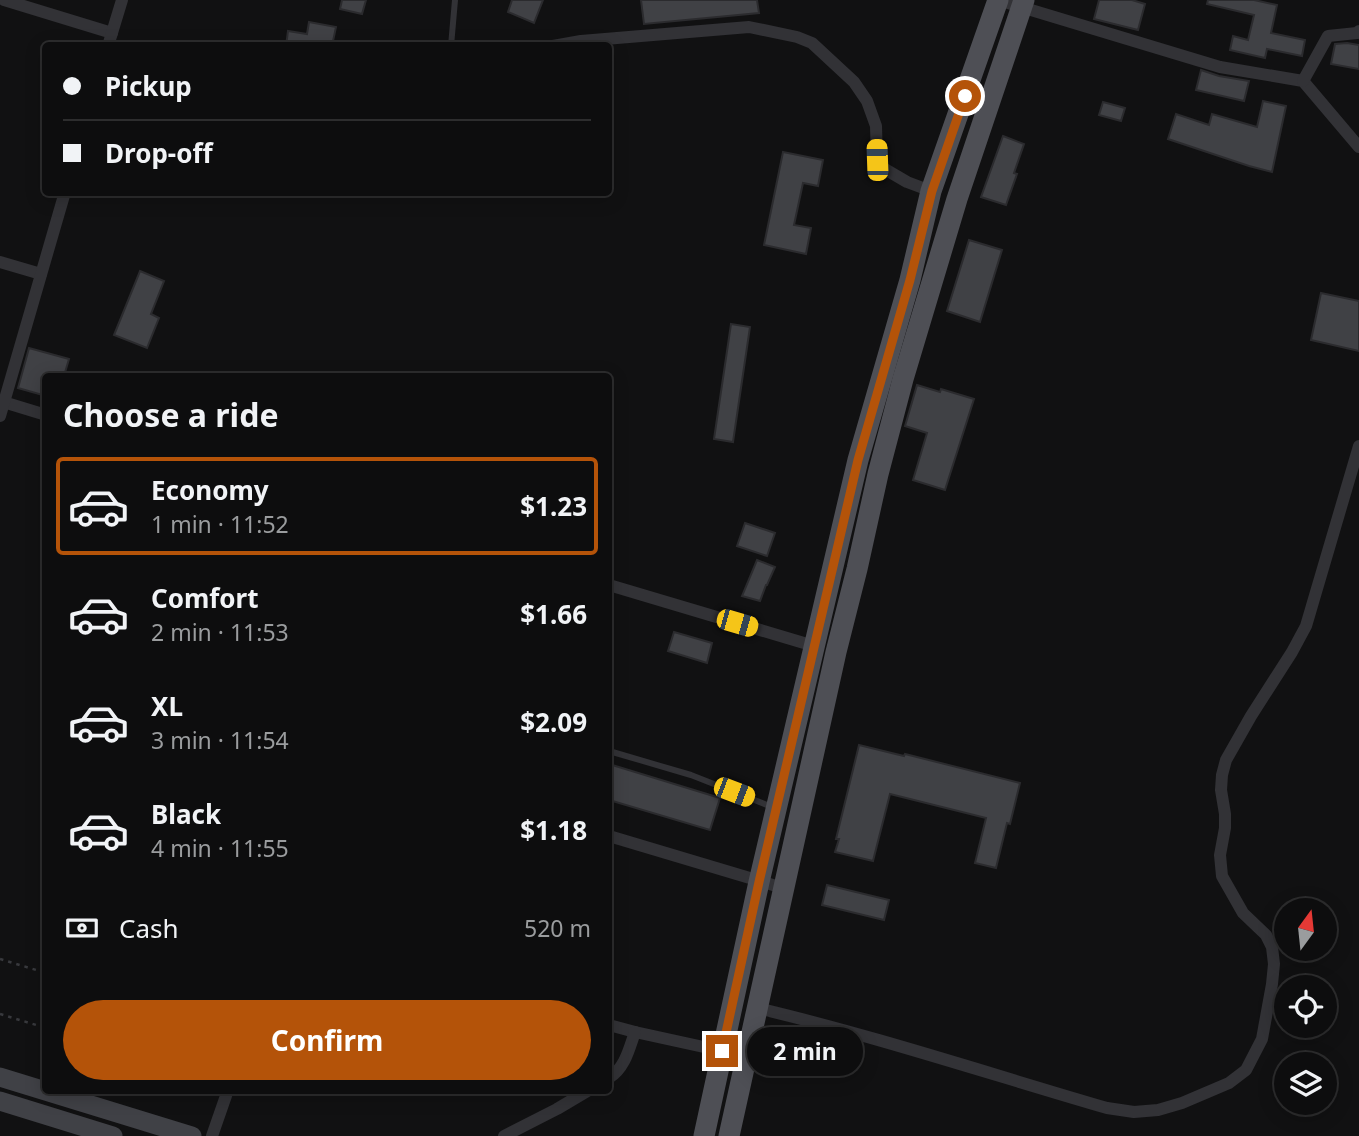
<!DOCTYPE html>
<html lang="en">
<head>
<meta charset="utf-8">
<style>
  :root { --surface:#0d0d0e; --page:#161617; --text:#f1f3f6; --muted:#9a9c9e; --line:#2d2d2e; --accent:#b45309 }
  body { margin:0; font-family:"Noto Sans",sans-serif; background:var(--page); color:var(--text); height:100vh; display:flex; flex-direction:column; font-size:26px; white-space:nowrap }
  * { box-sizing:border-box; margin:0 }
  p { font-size:23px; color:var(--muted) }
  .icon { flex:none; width:38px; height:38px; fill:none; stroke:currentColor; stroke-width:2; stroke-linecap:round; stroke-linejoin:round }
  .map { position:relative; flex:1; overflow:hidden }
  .sheet { position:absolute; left:42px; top:373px; width:570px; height:721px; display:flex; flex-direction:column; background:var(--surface); border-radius:7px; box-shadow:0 4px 18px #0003,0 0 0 2px var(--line) }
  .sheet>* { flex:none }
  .banner { position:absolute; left:42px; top:42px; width:570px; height:154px; border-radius:7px; box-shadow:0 4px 18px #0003,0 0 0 2px var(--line); display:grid; align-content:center; height:154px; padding:0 21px; background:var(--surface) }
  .needle { width:46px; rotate:15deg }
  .controls { position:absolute; left:1274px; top:898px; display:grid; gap:14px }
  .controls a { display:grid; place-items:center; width:63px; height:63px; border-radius:50%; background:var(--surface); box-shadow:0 4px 18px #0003,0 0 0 2px var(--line); font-size:35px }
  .end { position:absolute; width:32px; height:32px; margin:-16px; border:9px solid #b45309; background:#fff; box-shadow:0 0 0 4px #fff }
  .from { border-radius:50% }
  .bubble { position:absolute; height:49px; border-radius:24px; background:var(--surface); box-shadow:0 4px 18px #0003,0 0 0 2px var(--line); font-size:23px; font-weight:700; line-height:49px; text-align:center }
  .car { position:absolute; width:21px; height:42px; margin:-21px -10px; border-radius:9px; box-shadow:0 0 5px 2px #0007; background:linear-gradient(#f5c518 24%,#345 0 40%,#f5c518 0 76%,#345 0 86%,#f5c518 0) }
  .banner b { display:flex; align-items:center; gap:24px; height:66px; font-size:26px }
  .banner b+b { border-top:2px solid var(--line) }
  .banner i { width:18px; height:18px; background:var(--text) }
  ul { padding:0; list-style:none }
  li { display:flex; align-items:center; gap:21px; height:98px; margin:0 14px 10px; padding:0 7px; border:4px solid transparent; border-radius:7px }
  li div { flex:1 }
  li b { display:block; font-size:26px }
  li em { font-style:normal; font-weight:700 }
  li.current { border-color:var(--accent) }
  li>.icon { width:63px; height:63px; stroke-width:1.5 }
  h2 { padding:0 21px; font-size:32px; line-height:84px }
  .pay { display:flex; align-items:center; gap:18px; height:77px; padding:0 21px; font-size:26px }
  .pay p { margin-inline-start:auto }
  .action { display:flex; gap:14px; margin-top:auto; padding:14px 21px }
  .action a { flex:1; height:80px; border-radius:42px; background:var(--accent); color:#fff; font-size:28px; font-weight:700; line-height:80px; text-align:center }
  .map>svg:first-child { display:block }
  .building { fill:#404145; stroke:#2b2b2e; stroke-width:2 }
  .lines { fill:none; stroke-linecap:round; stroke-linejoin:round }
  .path { stroke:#38393d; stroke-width:2.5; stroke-dasharray:3.5 5; stroke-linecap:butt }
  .lane { stroke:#323236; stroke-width:6 }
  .street { stroke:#323236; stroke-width:12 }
  .secondary { stroke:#404146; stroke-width:19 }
  .primary { stroke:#4e4f55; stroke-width:21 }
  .route { stroke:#b45309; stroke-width:9 }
</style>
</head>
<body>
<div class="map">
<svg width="1359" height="1136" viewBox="0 0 1359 1136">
  <rect width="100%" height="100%" fill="#111112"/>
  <!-- building -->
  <g class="building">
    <path d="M342 0H366L362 14 340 9Z"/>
    <path d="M512 0H543L534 23 508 12Z"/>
    <path d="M641 0H757L759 13 644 24Z"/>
    <path d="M1099 0H1132L1145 4 1138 30 1094 19Z"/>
    <path d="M1208 0H1254L1277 5 1271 33 1305 40 1302 56 1267 49 1265 58 1230 50 1233 36 1248 40 1254 15 1207 4Z"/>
    <path d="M309 22 336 27 332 46H286L288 31 307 34Z"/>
    <path d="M1347 43 1359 45V69L1331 64 1335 44Z"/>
    <path d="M1201 70 1219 76 1249 81 1244 101 1196 90Z"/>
    <path d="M1263 101 1286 106 1272 172 1249 166 1168 139 1176 114 1209 125 1212 114 1257 127Z"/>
    <path d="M1103 102 1125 108 1121 121 1099 115Z"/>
    <path d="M1003 136 1024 144 1014 173 1017 174 1006 205 981 197Z"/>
    <path d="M783 152 823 160 818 186 803 183 794 225 811 228 806 254 764 245Z"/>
    <path d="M969 240 1002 250 980 322 947 311Z"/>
    <path d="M140 271 164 281 151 314 159 318 147 348 114 335Z"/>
    <path d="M1321 293 1359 301V351L1311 340Z"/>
    <path d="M731 324 750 327 733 442 714 439Z"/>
    <path d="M29 348 69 359 64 376H46V396L18 388Z"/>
    <path d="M917 385 940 392 941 389 974 399 945 490 913 480 927 433 905 426Z"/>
    <path d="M745 523 775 533 767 556 737 546Z"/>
    <path d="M757 560 775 567 767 585H766L760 601 742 596Z"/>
    <path d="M674 632 712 643 707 663 668 651Z"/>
    <path d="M859 745 904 756 905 754 1020 783 1010 824 1007 823 996 868 975 863 986 818 890 794 873 861 835 852 839 839H836Z"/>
    <path d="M609 764 720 798 710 830 609 800Z"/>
    <path d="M827 885 889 900 884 920 822 905Z"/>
  </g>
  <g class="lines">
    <!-- path -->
    <g class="path">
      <path d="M0 959 46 973"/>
      <path d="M0 1014 46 1028"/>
    </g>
    <!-- lane -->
    <g class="lane">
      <path d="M451 46 455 0"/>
      <path d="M609 751 691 775 772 807"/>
    </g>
    <!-- street -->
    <g class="street">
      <path d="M4 0 112 33"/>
      <path d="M998 0 1220 67 1303 81 1359 147"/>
      <path d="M108 46 122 0"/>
      <path d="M553 46 581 41 749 27 797 37 812 43 854 82 867 101 876 126 877 160 883 168 907 182 931 191"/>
      <path d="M1303 81 1328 36 1357 33 1359 31"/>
      <path d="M0 262 41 274"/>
      <path d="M0 401 46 415"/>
      <path d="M0 416 65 192"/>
      <path d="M609 585 814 646"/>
      <path d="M609 836 783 888"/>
      <path d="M757 1008C875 1036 990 1074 1107 1108L1134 1112 1158 1110 1182 1103 1229 1083 1246 1070 1262 1039 1272 984 1274 964 1272 947 1266 935 1243 913 1222 876 1220 855 1225 828V814L1221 790 1222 775 1226 760 1251 716 1292 652 1306 626 1359 446"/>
      <path d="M609 1025 635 1032 722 1051"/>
      <path d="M609 1078C625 1068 629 1049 635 1032"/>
      <path d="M212 1136 228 1090"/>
      <path d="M504 1136 557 1109 589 1090"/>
    </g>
    <!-- secondary -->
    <g class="secondary">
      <path d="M0 1077 192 1136"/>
      <path d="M0 1101 113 1136"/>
    </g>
    <!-- primary -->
    <g class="primary">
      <path d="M704 1136 759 882 858 460 910 280 931 191 998 0"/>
      <path d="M729 1136 836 652 857 569 878 474 903 379 957 199 1024 0"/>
    </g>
  </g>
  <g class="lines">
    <!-- route -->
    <path class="route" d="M722 1051 759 882 858 460 910 280 932 191 965 96"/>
  </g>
</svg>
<div class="controls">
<a><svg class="needle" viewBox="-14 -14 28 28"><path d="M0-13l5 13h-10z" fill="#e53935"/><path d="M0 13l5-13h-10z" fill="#9a9c9e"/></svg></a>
<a><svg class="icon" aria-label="locate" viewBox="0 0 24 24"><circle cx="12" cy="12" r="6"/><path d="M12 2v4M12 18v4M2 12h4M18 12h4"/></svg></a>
<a><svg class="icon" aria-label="layers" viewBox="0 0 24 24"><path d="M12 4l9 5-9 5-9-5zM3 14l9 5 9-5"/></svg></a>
</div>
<i class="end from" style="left:965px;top:96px"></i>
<i class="end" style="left:722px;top:1051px"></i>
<div class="bubble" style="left:747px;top:1027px;width:116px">2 min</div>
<i class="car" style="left:877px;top:160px;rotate:358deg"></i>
<i class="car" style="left:737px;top:623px;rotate:106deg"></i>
<i class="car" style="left:734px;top:792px;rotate:111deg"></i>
<div class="banner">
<b><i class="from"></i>Pickup</b>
<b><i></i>Drop-off</b>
</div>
<section class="sheet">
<h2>Choose a ride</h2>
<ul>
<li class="current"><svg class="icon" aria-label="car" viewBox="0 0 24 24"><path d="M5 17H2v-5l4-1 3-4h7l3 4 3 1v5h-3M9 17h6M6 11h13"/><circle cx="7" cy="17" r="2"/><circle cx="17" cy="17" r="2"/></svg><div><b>Economy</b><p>1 min · 11:52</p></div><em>$1.23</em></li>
<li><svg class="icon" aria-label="car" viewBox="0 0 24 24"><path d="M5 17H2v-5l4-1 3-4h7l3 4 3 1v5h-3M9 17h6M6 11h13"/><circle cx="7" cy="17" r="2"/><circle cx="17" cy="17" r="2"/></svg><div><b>Comfort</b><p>2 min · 11:53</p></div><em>$1.66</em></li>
<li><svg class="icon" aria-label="car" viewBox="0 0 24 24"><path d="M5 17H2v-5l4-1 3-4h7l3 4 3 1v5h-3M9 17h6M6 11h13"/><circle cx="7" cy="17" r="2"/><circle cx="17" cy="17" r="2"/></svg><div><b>XL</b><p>3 min · 11:54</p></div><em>$2.09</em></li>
<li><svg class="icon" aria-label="car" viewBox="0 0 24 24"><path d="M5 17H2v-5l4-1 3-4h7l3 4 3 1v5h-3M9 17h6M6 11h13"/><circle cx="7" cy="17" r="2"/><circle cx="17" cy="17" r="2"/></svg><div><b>Black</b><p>4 min · 11:55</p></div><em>$1.18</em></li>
</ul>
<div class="pay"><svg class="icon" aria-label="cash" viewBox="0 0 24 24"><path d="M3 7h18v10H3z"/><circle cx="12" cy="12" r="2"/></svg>Cash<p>520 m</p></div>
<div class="action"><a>Confirm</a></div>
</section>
</div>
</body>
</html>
